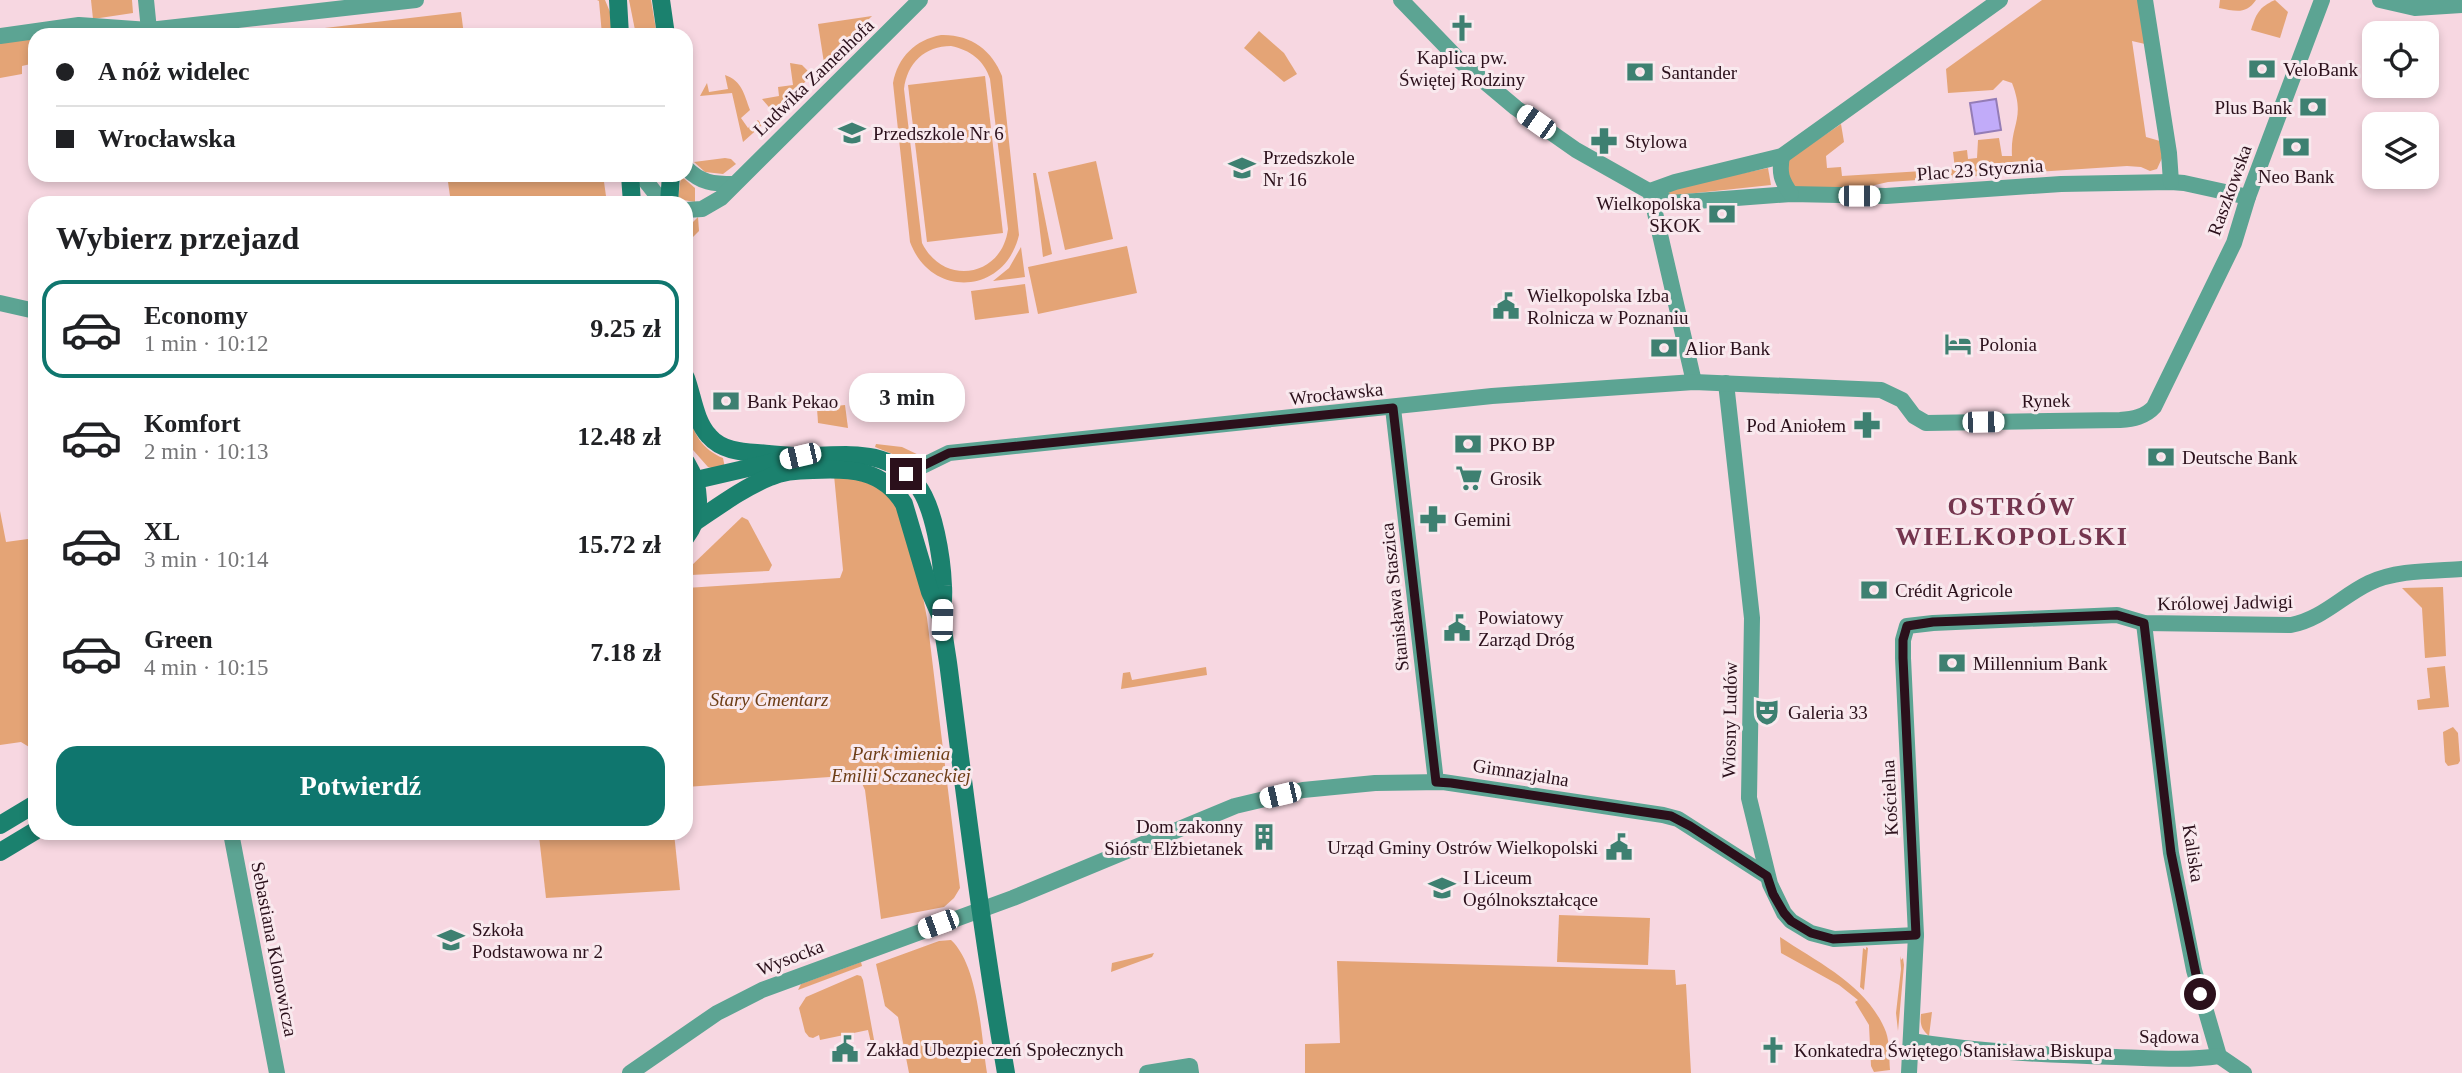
<!DOCTYPE html>
<html lang="pl">
<head>
<meta charset="utf-8">
<style>
  :root { --surface:#fff; --page:#f6f6f6; --text:#202124; --muted:#757577; --line:#e0e0e0; --accent:#0f766e }
  body { margin:0; font-family:Georgia,serif; background:var(--page); color:var(--text); height:100vh; display:flex; flex-direction:column; font-size:26px; white-space:nowrap }
  * { box-sizing:border-box; margin:0 }
  p { font-size:23px; color:var(--muted) }
  .icon { flex:none; width:38px; height:38px; fill:none; stroke:currentColor; stroke-width:2; stroke-linecap:round; stroke-linejoin:round }
  .map { position:relative; flex:1; overflow:hidden }
  .panel { position:absolute; left:28px; top:196px; width:665px; height:644px; display:flex; flex-direction:column; background:var(--surface); border-radius:21px; box-shadow:0 4px 10px #0003 }
  .panel>* { flex:none }
  .top-card { position:absolute; left:28px; top:28px; width:665px; height:154px; border-radius:21px; box-shadow:0 4px 10px #0003; display:grid; align-content:center; height:154px; padding:0 28px; background:var(--surface) }
  .fabs { position:absolute; left:2362px; top:21px; display:grid; gap:14px }
  .fabs a { display:grid; place-items:center; width:77px; height:77px; border-radius:14px; background:var(--surface); box-shadow:0 4px 10px #0003; font-size:35px }
  .end { position:absolute; width:32px; height:32px; margin:-16px; border:9px solid #2b101b; background:#fff; box-shadow:0 0 0 4px #fff }
  .from { border-radius:50% }
  .bubble { position:absolute; height:49px; border-radius:21px; background:var(--surface); box-shadow:0 4px 10px #0003; font-size:23px; font-weight:700; line-height:49px; text-align:center }
  .car { position:absolute; width:21px; height:42px; margin:-21px -10px; border-radius:9px; box-shadow:0 0 5px 2px #0007; background:linear-gradient(#fff 24%,#345 0 40%,#fff 0 76%,#345 0 86%,#fff 0) }
  .top-card b { display:flex; align-items:center; gap:24px; height:66px; font-size:26px }
  .top-card b+b { border-top:2px solid var(--line) }
  .top-card i { width:18px; height:18px; background:var(--text) }
  ul { padding:0; list-style:none }
  li { display:flex; align-items:center; gap:21px; height:98px; margin:0 14px 10px; padding:0 14px; border:4px solid transparent; border-radius:21px }
  li div { flex:1 }
  li b { display:block; font-size:26px }
  li em { font-style:normal; font-weight:700 }
  li.selected { border-color:var(--accent) }
  li>.icon { width:63px; height:63px; stroke-width:1.5 }
  h2 { padding:0 28px; font-size:32px; line-height:84px }
  .button { display:flex; gap:14px; margin-top:auto; padding:14px 28px }
  .button a { flex:1; height:80px; border-radius:21px; background:var(--accent); color:#fff; font-size:28px; font-weight:700; line-height:80px; text-align:center }
  .map>svg:first-child { display:block }
  .green { fill:#e4a476; fill-rule:evenodd }
  .water { fill:#c1abf9; stroke:#947cb6; stroke-width:2 }
  .lines { fill:none; stroke-linecap:round; stroke-linejoin:round }
  .street { stroke:#5ca493; stroke-width:16 }
  .secondary { stroke:#1b816e; stroke-width:18 }
  .route { stroke:#2b101b; stroke-width:9 }
  .labels { text-anchor:middle; stroke-width:6; stroke-linejoin:round; paint-order:stroke }
  .poi-label { font-size:19px; fill:#2b101b; stroke:#f9e9ee; text-anchor:start }
  .street-label { font-size:19px; fill:#2b101b; stroke:#f9e9ee }
  .park-label { font-size:19px; font-style:italic; fill:#6d3d16; stroke:#f9e9ee }
  .district-label { font-size:26px; font-weight:bold; letter-spacing:2px; fill:#74354e; stroke:#f9e9ee }
</style>
</head>
<body>
<div class="map">
<svg width="2462" height="1073" viewBox="0 0 2462 1073">
  <rect width="100%" height="100%" fill="#f7d7e1"/>
  <!-- green -->
  <g class="green">
    <path d="M91 0H132L133 13 93 19Z"/>
    <path d="M597 0H605L610 12 612 35H602L599 1Z"/>
    <path d="M629 0H651L657 35H636Z"/>
    <path d="M2042 0H2139L2145 44 2132 41 2146 137 2160 141 2162 158 2157 169 2150 171 2141 167 2127 166 1888 182 1858 189 1796 187 1789 182 1786 166 1789 159 1841 124 1844 142 1826 156 1827 168 1841 167 1842 176 1955 169 1953 152 1967 150 1968 159 1977 158 1978 140 1999 138 2002 156H2012C2010 124 2026 119 2012 83L2003 80 1993 90 1948 93 1946 69Z"/>
    <path d="M2220 0H2256C2246 15 2235 11 2219 8Z"/>
    <path d="M2275 0 2288 12 2280 38 2251 30C2256 14 2259 7 2275 0Z"/>
    <path d="M461 12 464 35H265Z"/>
    <path d="M872 16 824 63 818 24Z"/>
    <path d="M1259 31 1284 53 1297 74 1284 82 1244 48Z"/>
    <path d="M941 35C970 34 992 50 1002 76L1019 235C1005 295 931 299 910 242L893 83C898 57 915 40 941 35ZM951 46C970 50 984 60 990 79L1008 229C1002 277 944 287 922 243L904 89C907 63 925 46 951 46Z"/>
    <path d="M35 37V63L22 66V74L0 78V41Z"/>
    <path d="M790 63 802 65 812 75 774 113 762 99 779 96 778 87 793 85Z"/>
    <path d="M725 75C742 81 744 94 750 110L741 118 748 128 758 120 762 125 743 142 732 93 700 96 707 83 709 92 728 89Z"/>
    <path d="M985 76 1003 233 927 242 908 85Z"/>
    <path d="M725 158 731 159 736 164 723 174 705 172 694 162Z"/>
    <path d="M1096 161 1113 239 1065 250 1048 172Z"/>
    <path d="M1768 168 1771 185 1668 196 1666 189Z"/>
    <path d="M1033 173H1036L1052 254 1043 257Z"/>
    <path d="M447 175H603L607 203H451Z"/>
    <path d="M681 176 695 188V202L678 199Z"/>
    <path d="M698 217 699 231 686 244V229Z"/>
    <path d="M1127 246 1137 293 1038 314 1028 267Z"/>
    <path d="M1021 247 1025 277 993 281 1009 268Z"/>
    <path d="M1025 284 1029 313 975 320 971 291Z"/>
    <path d="M845 405 848 428 818 423 817 408Z"/>
    <path d="M686 412H689C692 433 703 450 723 458L725 468 715 469 708 467 693 450 686 437Z"/>
    <path d="M876 444 902 447 923 457 910 461 875 447Z"/>
    <path d="M834 475 872 481 894 500 916 561 927 618 960 888 954 898 944 907 881 919 865 790 858 775 686 787V588L840 578 843 570Z"/>
    <path d="M0 511 6 542 35 538V754L34 750 21 742 0 745Z"/>
    <path d="M742 517 748 520 772 565 769 571 691 575 690 567Z"/>
    <path d="M2443 587 2446 656 2425 658 2422 608 2402 588Z"/>
    <path d="M2445 666 2449 707 2418 710 2417 700 2430 698 2427 668Z"/>
    <path d="M1206 667 1207 675 1121 689 1123 673 1130 672 1132 680Z"/>
    <path d="M2453 727 2458 733 2460 761 2458 764 2448 766 2445 762 2443 732Z"/>
    <path d="M578 833H674L680 890 546 898 539 836Z"/>
    <path d="M1559 915 1650 918 1648 965 1557 962Z"/>
    <path d="M1780 937C1819 963 1868 986 1886 1032 1890 1044 1889 1058 1890 1070L1874 1072 1871 1066 1869 1025 1855 1002 1858 1000 1839 985 1781 953Z"/>
    <path d="M951 940C979 966 981 1036 987 1073H909L898 1017 885 1006 876 964 939 941Z"/>
    <path d="M1866 947 1868 948 1864 990 1860 987 1863 948 1866 950Z"/>
    <path d="M1154 953 1152 957 1111 972 1112 963Z"/>
    <path d="M1900 956 1901 960 1903 958 1904 965 1898 1031 1896 1013 1901 969Z"/>
    <path d="M1337 961 1675 970 1676 985 1686 984 1691 1073H1305V1044L1340 1043Z"/>
    <path d="M861 962 862 966 798 990 801 984Z"/>
    <path d="M857 975 861 976 863 980 877 1056H874L868 1030 820 1040 819 1035 813 1038 809 1037 805 1032 799 1008 806 997Z"/>
    <path d="M1932 1012 1929 1036C1921 1029 1920 1024 1921 1014Z"/>
  </g>
  <!-- water -->
  <path class="water" d="M1996 99 2001 130 1975 134 1970 103Z"/>
  <g class="lines">
    <!-- street -->
    <g class="street">
      <path d="M146 0 149 30"/>
      <path d="M1401 0 1460 61 1516 108 1576 150 1670 203 1791 194 1886 196 2061 184 2171 182 2184 183 2248 197"/>
      <path d="M2145 0 2169 153 2171 182"/>
      <path d="M2380 0 2415 8 2462 5"/>
      <path d="M0 36 79 25 149 30 416 0"/>
      <path d="M1782 156C1779 173 1781 180 1791 194"/>
      <path d="M686 168C701 183 713 184 734 184"/>
      <path d="M641 175 663 203"/>
      <path d="M1650 191 1675 182 1782 156 2000 0"/>
      <path d="M1650 191 1694 382"/>
      <path d="M686 210 702 209 721 198 920 0"/>
      <path d="M0 303 35 311"/>
      <path d="M1726 383 1752 618 1749 798 1770 884 1784 913 1791 921 1811 933 1834 939 1916 935"/>
      <path d="M1393 408 1436 782"/>
      <path d="M906 474 949 453 1492 396 1694 382 1881 390 1902 400 1914 416 1926 423 2120 420C2133 419 2145 417 2154 407L2234 243 2248 197 2322 0"/>
      <path d="M2144 623 2171 853 2194 970 2219 1056 2244 1073"/>
      <path d="M231 833 277 1073"/>
      <path d="M1911 1041C1979 1052 2047 1055 2116 1057 2151 1058 2185 1061 2219 1056"/>
      <path d="M630 1073 717 1013 762 990 1013 898 1235 806 1303 790 1375 783 1443 782 1663 815 1678 819 1767 876"/>
      <path d="M1147 1073 1190 1066 1191 1073"/>
      <path d="M1909 1073 1916 935 1903 658V640L1907 626 1933 623 2117 615 2144 623 2291 625C2322 619 2342 596 2369 583 2396 570 2432 571 2462 569"/>
    </g>
    <!-- secondary -->
    <g class="secondary">
      <path d="M618 0 620 35"/>
      <path d="M661 0 666 35"/>
      <path d="M630 175 632 203"/>
      <path d="M669 203 671 175"/>
      <path d="M686 378C693 397 695 421 709 436 721 450 740 452 757 453 771 454 785 456 799 456 843 457 885 445 917 485 934 506 942 559 943 586 944 597 942 607 942 618 943 635 947 653 949 670 966 805 983 939 1006 1073"/>
      <path d="M686 462C701 486 703 514 686 537"/>
      <path d="M696 480 783 460"/>
      <path d="M695 522C719 506 743 488 770 477 783 471 798 470 813 470 849 468 883 469 904 504L930 592 940 615"/>
      <path d="M0 825 35 804"/>
      <path d="M0 852 35 831"/>
    </g>
  </g>
  <g class="lines">
    <!-- route -->
    <path class="route" d="M906 474 949 453 1393 408 1436 782 1451 783 1671 816 1690 826 1767 876 1773 894 1784 913 1791 921 1811 933 1833 939 1916 935 1903 658V640L1907 626 1933 622 2117 615 2144 623 2171 853 2200 994"/>
  </g>
  <!-- icons -->
  <defs>
    <symbol id="church-bare" viewBox="-9 -9 18 18"><path d="M-1.2-6h2.4v3.5h3.3v2.4h-3.3V6h-2.4V-.1h-3.3v-2.4h3.3Z" fill="#3e8071" stroke="#f9e9ee" stroke-width="2.5" paint-order="stroke"/></symbol>
    <symbol id="bank-bare" viewBox="-9 -9 18 18"><path d="M-6-4H6V4H-6ZM0-2.3a2.3 2.3 0 1 0 0 4.6a2.3 2.3 0 1 0 0-4.6Z" fill="#3e8071" stroke="#f9e9ee" stroke-width="2.5" paint-order="stroke"/></symbol>
    <symbol id="school-bare" viewBox="-9 -9 18 18"><path d="M0-5L7-2L0 1L-7-2ZM-4 1L0 2.5L4 1V4Q0 6-4 4Z" fill="#3e8071" stroke="#f9e9ee" stroke-width="2.5" paint-order="stroke"/></symbol>
    <symbol id="pharmacy-bare" viewBox="-9 -9 18 18"><path d="M-2-6h4v4h4v4h-4v4h-4v-4h-4v-4h4Z" fill="#3e8071" stroke="#f9e9ee" stroke-width="2.5" paint-order="stroke"/></symbol>
    <symbol id="civic-bare" viewBox="-9 -9 18 18"><path d="M-.6-6.5H3V-4.5H.6V-3L4-1V1h2V6H-6V1h2V-1L-.6-3ZM-1.2 2.5V6h2.4V2.5Z" fill="#3e8071" stroke="#f9e9ee" stroke-width="2.5" paint-order="stroke"/></symbol>
    <symbol id="hotel-bare" viewBox="-9 -9 18 18"><path d="M-6-4.5h1.5V1H6V5H4.5V3h-9V5H-6ZM-4 0a1.8 1.8 0 1 1 3.6 0ZM.5 0V-2.5h3Q6-2.5 6 0Z" fill="#3e8071" stroke="#f9e9ee" stroke-width="2.5" paint-order="stroke"/></symbol>
    <symbol id="supermarket-bare" viewBox="-9 -9 18 18"><path d="M-6-5.5h2.5l.6 2H6L4.5 2H-2.5L-4.4-4H-6ZM-1.5 3.2a1.3 1.3 0 1 0 .1 0ZM3 3.2a1.3 1.3 0 1 0 .1 0Z" fill="#3e8071" stroke="#f9e9ee" stroke-width="2.5" paint-order="stroke"/></symbol>
    <symbol id="theatre-bare" viewBox="-9 -9 18 18"><path d="M-5-5.5Q0-4 5-5.5V0Q5 5 0 6Q-5 5-5 0ZM-3.3-2.5H-1v1.5H-3.3ZM1-2.5H3.3v1.5H1ZM-2.8 1Q0 5.5 2.8 1Z" fill="#3e8071" stroke="#f9e9ee" stroke-width="2.5" paint-order="stroke"/></symbol>
    <symbol id="building-bare" viewBox="-9 -9 18 18"><path d="M-4-6H4V6H1V3H-1V6H-4ZM-2.5-4.3h1.7v1.8h-1.7ZM.8-4.3h1.7v1.8H.8ZM-2.5-1h1.7V.8h-1.7ZM.8-1h1.7V.8H.8Z" fill="#3e8071" stroke="#f9e9ee" stroke-width="2.5" paint-order="stroke"/></symbol>
    <symbol id="university-bare" viewBox="-9 -9 18 18"><path d="M0-5L7-2L0 1L-7-2ZM-4 1L0 2.5L4 1V4Q0 6-4 4Z" fill="#3e8071" stroke="#f9e9ee" stroke-width="2.5" paint-order="stroke"/></symbol>
  </defs>
  <g fill-rule="evenodd">
    <use href="#church-bare" x="1443" y="9" width="38" height="38"/>
    <use href="#bank-bare" x="2243" y="50" width="38" height="38"/>
    <use href="#bank-bare" x="1621" y="53" width="38" height="38"/>
    <use href="#bank-bare" x="2294" y="88" width="38" height="38"/>
    <use href="#school-bare" x="833" y="114" width="38" height="38"/>
    <use href="#pharmacy-bare" x="1585" y="122" width="38" height="38"/>
    <use href="#bank-bare" x="2277" y="128" width="38" height="38"/>
    <use href="#school-bare" x="1223" y="149" width="38" height="38"/>
    <use href="#bank-bare" x="1703" y="195" width="38" height="38"/>
    <use href="#civic-bare" x="1487" y="287" width="38" height="38"/>
    <use href="#hotel-bare" x="1939" y="325" width="38" height="38"/>
    <use href="#bank-bare" x="1645" y="329" width="38" height="38"/>
    <use href="#bank-bare" x="707" y="382" width="38" height="38"/>
    <use href="#pharmacy-bare" x="1848" y="406" width="38" height="38"/>
    <use href="#bank-bare" x="1449" y="425" width="38" height="38"/>
    <use href="#bank-bare" x="2142" y="438" width="38" height="38"/>
    <use href="#supermarket-bare" x="1450" y="459" width="38" height="38"/>
    <use href="#pharmacy-bare" x="1414" y="500" width="38" height="38"/>
    <use href="#bank-bare" x="1855" y="571" width="38" height="38"/>
    <use href="#civic-bare" x="1438" y="609" width="38" height="38"/>
    <use href="#bank-bare" x="1933" y="644" width="38" height="38"/>
    <use href="#theatre-bare" x="1748" y="693" width="38" height="38"/>
    <use href="#building-bare" x="1245" y="818" width="38" height="38"/>
    <use href="#civic-bare" x="1600" y="828" width="38" height="38"/>
    <use href="#university-bare" x="1423" y="869" width="38" height="38"/>
    <use href="#school-bare" x="432" y="921" width="38" height="38"/>
    <use href="#civic-bare" x="826" y="1030" width="38" height="38"/>
    <use href="#church-bare" x="1754" y="1031" width="38" height="38"/>
  </g>
  <g class="labels">
    <!-- poi labels -->
    <g class="poi-label">
      <text x="1462" y="64" text-anchor="middle">Kaplica pw.<tspan x="1462" dy="22">Świętej Rodziny</tspan></text>
      <text x="2283" y="76">VeloBank</text>
      <text x="1661" y="79">Santander</text>
      <text x="2292" y="114" text-anchor="end">Plus Bank</text>
      <text x="873" y="140">Przedszkole Nr 6</text>
      <text x="1625" y="148">Stylowa</text>
      <text x="1263" y="164">Przedszkole<tspan x="1263" dy="22">Nr 16</tspan></text>
      <text x="2296" y="183" text-anchor="middle">Neo Bank</text>
      <text x="1701" y="210" text-anchor="end">Wielkopolska<tspan x="1701" dy="22">SKOK</tspan></text>
      <text x="1527" y="302">Wielkopolska Izba<tspan x="1527" dy="22">Rolnicza w Poznaniu</tspan></text>
      <text x="1979" y="351">Polonia</text>
      <text x="1685" y="355">Alior Bank</text>
      <text x="747" y="408">Bank Pekao</text>
      <text x="1846" y="432" text-anchor="end">Pod Aniołem</text>
      <text x="1489" y="451">PKO BP</text>
      <text x="2182" y="464">Deutsche Bank</text>
      <text x="1490" y="485">Grosik</text>
      <text x="1454" y="526">Gemini</text>
      <text x="1895" y="597">Crédit Agricole</text>
      <text x="1478" y="624">Powiatowy<tspan x="1478" dy="22">Zarząd Dróg</tspan></text>
      <text x="1973" y="670">Millennium Bank</text>
      <text x="1788" y="719">Galeria 33</text>
      <text x="1243" y="833" text-anchor="end">Dom zakonny<tspan x="1243" dy="22">Sióstr Elżbietanek</tspan></text>
      <text x="1598" y="854" text-anchor="end">Urząd Gminy Ostrów Wielkopolski</text>
      <text x="1463" y="884">I Liceum<tspan x="1463" dy="22">Ogólnokształcące</tspan></text>
      <text x="472" y="936">Szkoła<tspan x="472" dy="22">Podstawowa nr 2</tspan></text>
      <text x="866" y="1056">Zakład Ubezpieczeń Społecznych</text>
      <text x="1794" y="1057">Konkatedra Świętego Stanisława Biskupa</text>
    </g>
    <!-- street labels -->
    <g class="street-label">
      <text transform="translate(813 77) rotate(-44)" y="7">Ludwika Zamenhofa</text>
      <text transform="translate(1980 169) rotate(-4)" y="7">Plac 23 Stycznia</text>
      <text transform="translate(2229 190) rotate(-70)" y="7">Raszkowska</text>
      <text transform="translate(1336 393) rotate(-6)" y="7">Wrocławska</text>
      <text transform="translate(2046 400) rotate(-1)" y="7">Rynek</text>
      <text transform="translate(1394 597) rotate(-96)" y="7">Stanisława Staszica</text>
      <text transform="translate(2225 602) rotate(-1)" y="7">Królowej Jadwigi</text>
      <text transform="translate(1729 720) rotate(-89)" y="7">Wiosny Ludów</text>
      <text transform="translate(1521 772) rotate(9)" y="7">Gimnazjalna</text>
      <text transform="translate(1889 798) rotate(-93)" y="7">Kościelna</text>
      <text transform="translate(2194 853) rotate(81)" y="7">Kaliska</text>
      <text transform="translate(275 949) rotate(79)" y="7">Sebastiana Klonowicza</text>
      <text transform="translate(790 957) rotate(-21)" y="7">Wysocka</text>
      <text x="2169" y="1043">Sądowa</text>
    </g>
    <!-- park labels -->
    <g class="park-label">
      <text x="769" y="706">Stary Cmentarz</text>
      <text x="901" y="760">Park imienia<tspan x="901" dy="22">Emilii Sczaneckiej</tspan></text>
    </g>
    <!-- district labels -->
    <g class="district-label">
      <text x="2012" y="515">OSTRÓW<tspan x="2012" dy="30">WIELKOPOLSKI</tspan></text>
    </g>
  </g>
</svg>
<div class="fabs">
<a><svg class="icon" aria-label="locate" viewBox="0 0 24 24"><circle cx="12" cy="12" r="6"/><path d="M12 2v4M12 18v4M2 12h4M18 12h4"/></svg></a>
<a><svg class="icon" aria-label="layers" viewBox="0 0 24 24"><path d="M12 4l9 5-9 5-9-5zM3 14l9 5 9-5"/></svg></a>
</div>
<i class="end from" style="left:2200px;top:994px"></i>
<i class="end" style="left:906px;top:474px"></i>
<div class="bubble" style="left:849px;top:373px;width:116px">3 min</div>
<i class="car" style="left:1536px;top:122px;rotate:305deg"></i>
<i class="car" style="left:1859px;top:196px;rotate:90deg"></i>
<i class="car" style="left:1983px;top:422px;rotate:89deg"></i>
<i class="car" style="left:800px;top:456px;rotate:257deg"></i>
<i class="car" style="left:942px;top:620px;rotate:2deg"></i>
<i class="car" style="left:1280px;top:795px;rotate:257deg"></i>
<i class="car" style="left:938px;top:924px;rotate:250deg"></i>
<div class="top-card">
<b><i class="from"></i>A nóż widelec</b>
<b><i></i>Wrocławska</b>
</div>
<section class="panel">
<h2>Wybierz przejazd</h2>
<ul>
<li class="selected"><svg class="icon" aria-label="car" viewBox="0 0 24 24"><path d="M5 17H2v-5l4-1 3-4h7l3 4 3 1v5h-3M9 17h6M6 11h13"/><circle cx="7" cy="17" r="2"/><circle cx="17" cy="17" r="2"/></svg><div><b>Economy</b><p>1 min · 10:12</p></div><em>9.25 zł</em></li>
<li><svg class="icon" aria-label="car" viewBox="0 0 24 24"><path d="M5 17H2v-5l4-1 3-4h7l3 4 3 1v5h-3M9 17h6M6 11h13"/><circle cx="7" cy="17" r="2"/><circle cx="17" cy="17" r="2"/></svg><div><b>Komfort</b><p>2 min · 10:13</p></div><em>12.48 zł</em></li>
<li><svg class="icon" aria-label="car" viewBox="0 0 24 24"><path d="M5 17H2v-5l4-1 3-4h7l3 4 3 1v5h-3M9 17h6M6 11h13"/><circle cx="7" cy="17" r="2"/><circle cx="17" cy="17" r="2"/></svg><div><b>XL</b><p>3 min · 10:14</p></div><em>15.72 zł</em></li>
<li><svg class="icon" aria-label="car" viewBox="0 0 24 24"><path d="M5 17H2v-5l4-1 3-4h7l3 4 3 1v5h-3M9 17h6M6 11h13"/><circle cx="7" cy="17" r="2"/><circle cx="17" cy="17" r="2"/></svg><div><b>Green</b><p>4 min · 10:15</p></div><em>7.18 zł</em></li>
</ul>
<div class="button"><a>Potwierdź</a></div>
</section>
</div>
</body>
</html>
